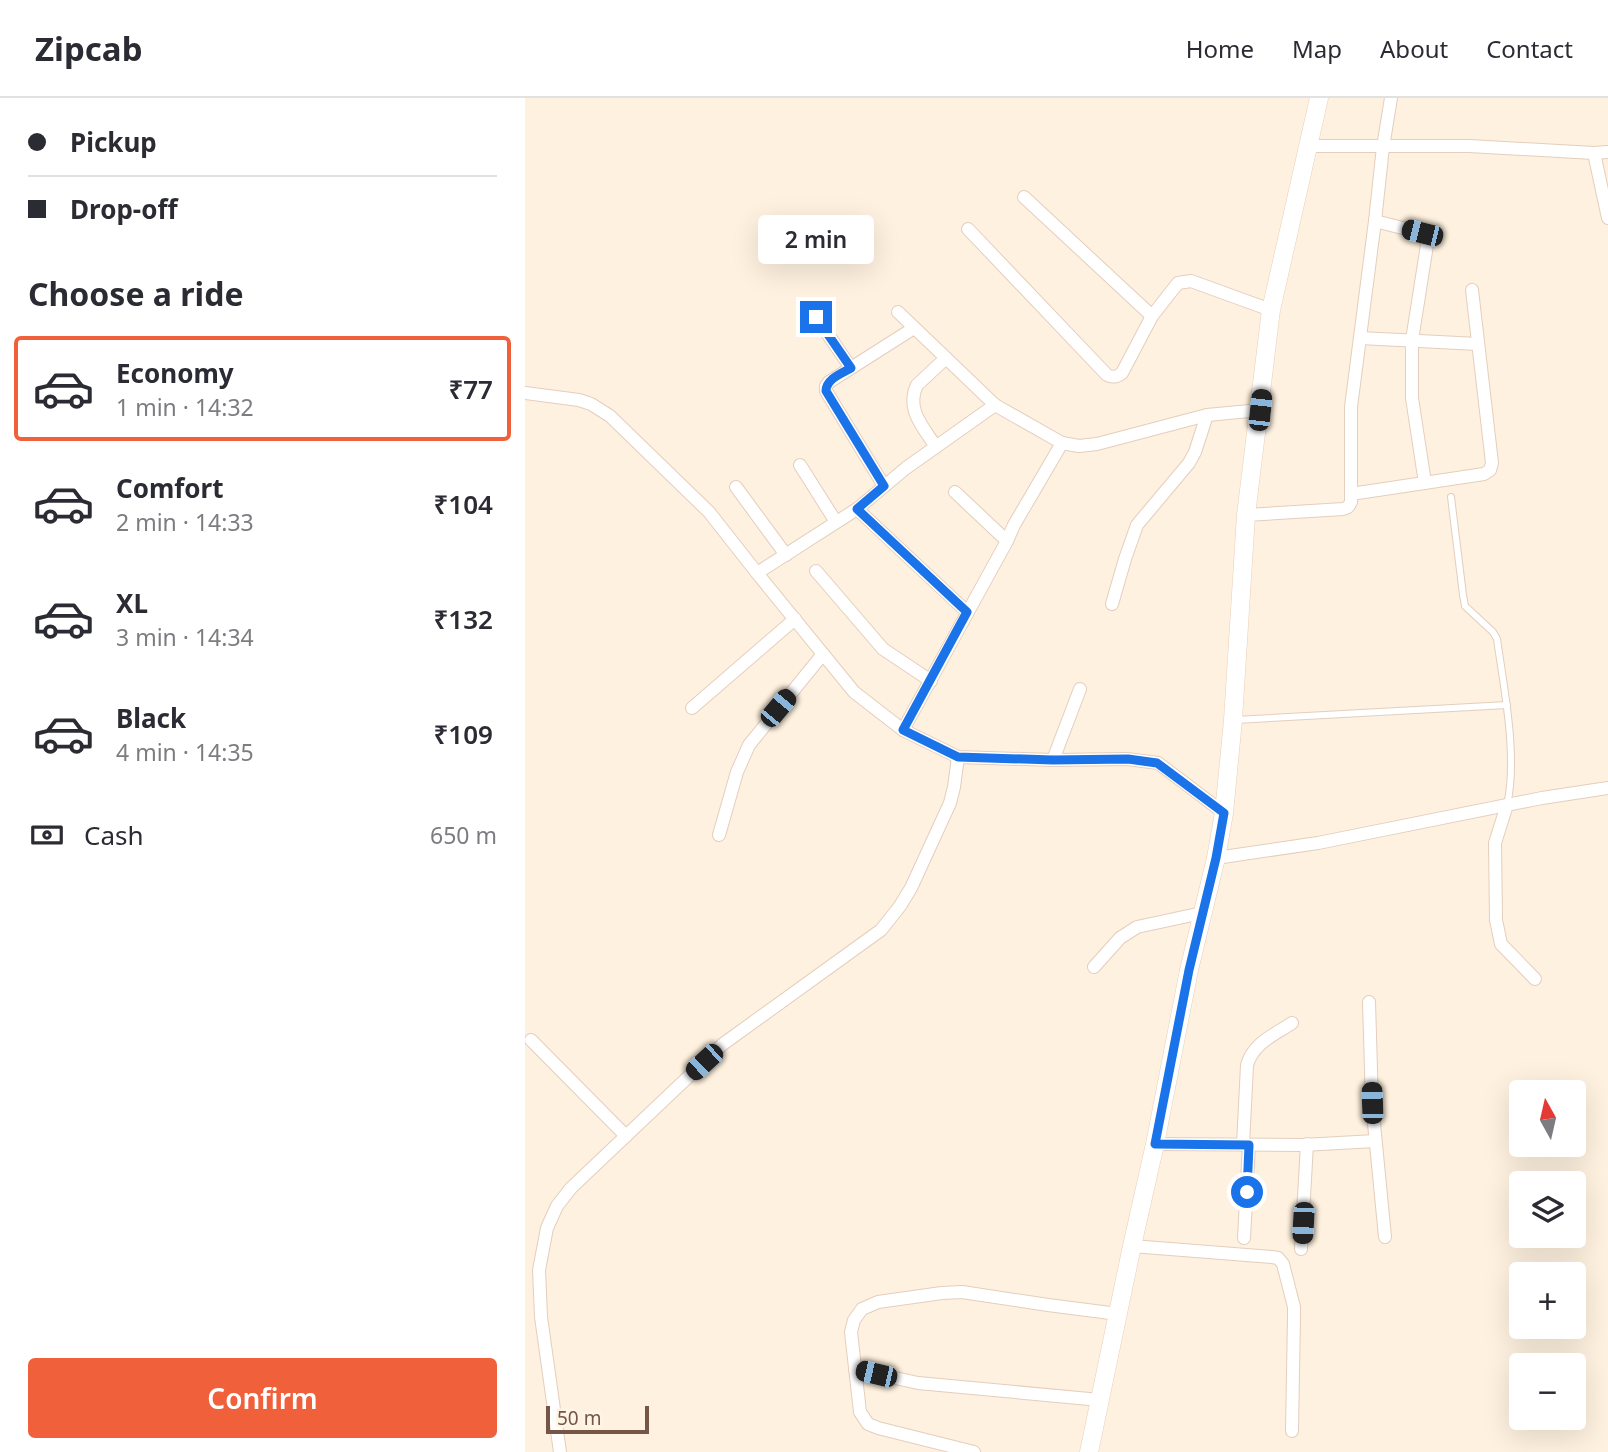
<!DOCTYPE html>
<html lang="en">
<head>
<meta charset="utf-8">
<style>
  :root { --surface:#fff; --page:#f7f7f7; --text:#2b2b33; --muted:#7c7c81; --line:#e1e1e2; --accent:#f0603b }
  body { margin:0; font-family:"Noto Sans",sans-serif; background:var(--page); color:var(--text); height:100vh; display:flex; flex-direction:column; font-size:26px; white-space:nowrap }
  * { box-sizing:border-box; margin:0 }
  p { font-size:23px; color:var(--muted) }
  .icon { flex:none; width:38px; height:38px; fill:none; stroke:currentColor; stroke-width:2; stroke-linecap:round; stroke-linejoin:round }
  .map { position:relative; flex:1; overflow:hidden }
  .panel { display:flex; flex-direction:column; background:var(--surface); width:525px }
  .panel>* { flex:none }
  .hud { display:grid; align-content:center; height:154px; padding:0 28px; background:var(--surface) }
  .needle { width:46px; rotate:352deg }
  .buttons { position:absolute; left:984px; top:982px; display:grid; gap:14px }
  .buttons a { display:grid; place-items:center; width:77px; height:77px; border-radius:7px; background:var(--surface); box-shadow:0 7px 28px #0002; font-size:35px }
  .scale { position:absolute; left:21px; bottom:18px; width:103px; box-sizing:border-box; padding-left:7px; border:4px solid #755545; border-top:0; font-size:19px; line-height:24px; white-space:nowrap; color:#755545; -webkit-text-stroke:5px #fff5e6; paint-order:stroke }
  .end { position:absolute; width:32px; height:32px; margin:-16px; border:9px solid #1a73e8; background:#fff; box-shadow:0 0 0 4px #fff }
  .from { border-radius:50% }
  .bubble { position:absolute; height:49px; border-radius:7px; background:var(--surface); box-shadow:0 7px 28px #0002; font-size:23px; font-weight:600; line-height:49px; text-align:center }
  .car { position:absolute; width:21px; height:42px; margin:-21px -10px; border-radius:9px; box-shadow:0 0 5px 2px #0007; background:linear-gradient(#222 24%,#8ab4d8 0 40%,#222 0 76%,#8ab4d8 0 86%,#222 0) }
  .hud b { display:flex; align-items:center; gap:24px; height:66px; font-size:26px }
  .hud b+b { border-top:2px solid var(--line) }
  .hud i { width:18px; height:18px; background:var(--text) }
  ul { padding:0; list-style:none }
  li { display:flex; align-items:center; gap:21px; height:105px; margin:0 14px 10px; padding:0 14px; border:4px solid transparent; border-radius:7px }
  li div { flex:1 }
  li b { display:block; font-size:26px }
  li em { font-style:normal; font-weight:600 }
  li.active { border-color:var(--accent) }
  li>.icon { width:63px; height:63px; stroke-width:1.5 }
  h2 { padding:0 28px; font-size:32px; line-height:84px }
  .pay { display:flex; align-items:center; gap:18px; height:77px; padding:0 28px; font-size:26px }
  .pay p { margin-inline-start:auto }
  .primary-button { display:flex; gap:14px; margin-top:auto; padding:14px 28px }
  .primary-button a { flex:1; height:80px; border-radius:7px; background:var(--accent); color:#fff; font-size:28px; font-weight:600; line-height:80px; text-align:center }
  header { display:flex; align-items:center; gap:42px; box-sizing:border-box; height:98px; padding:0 35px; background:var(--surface); border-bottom:2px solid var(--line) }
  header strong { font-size:33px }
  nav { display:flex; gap:38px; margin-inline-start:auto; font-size:24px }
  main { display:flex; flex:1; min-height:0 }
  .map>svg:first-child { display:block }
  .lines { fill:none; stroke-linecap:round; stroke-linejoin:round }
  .lane-casing { stroke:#e4cebe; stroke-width:8 }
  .street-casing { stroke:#e4cebe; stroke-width:14 }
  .secondary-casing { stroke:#e9cfba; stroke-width:19 }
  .lane { stroke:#fff; stroke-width:6 }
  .street { stroke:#fff; stroke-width:12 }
  .secondary { stroke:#fff; stroke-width:18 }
  .route { stroke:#1a73e8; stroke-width:9 }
</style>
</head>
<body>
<header>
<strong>Zipcab</strong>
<nav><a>Home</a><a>Map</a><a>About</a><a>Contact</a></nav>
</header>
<main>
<section class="panel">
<div class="hud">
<b><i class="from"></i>Pickup</b>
<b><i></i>Drop-off</b>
</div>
<h2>Choose a ride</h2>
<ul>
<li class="active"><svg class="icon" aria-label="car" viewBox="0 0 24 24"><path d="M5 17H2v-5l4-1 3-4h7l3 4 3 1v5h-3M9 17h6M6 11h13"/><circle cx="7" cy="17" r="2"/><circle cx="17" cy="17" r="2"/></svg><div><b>Economy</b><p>1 min · 14:32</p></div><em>₹77</em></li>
<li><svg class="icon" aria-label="car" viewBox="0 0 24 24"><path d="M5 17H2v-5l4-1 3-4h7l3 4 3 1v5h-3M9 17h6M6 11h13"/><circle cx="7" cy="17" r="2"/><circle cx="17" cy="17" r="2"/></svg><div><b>Comfort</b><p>2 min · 14:33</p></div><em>₹104</em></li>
<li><svg class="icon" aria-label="car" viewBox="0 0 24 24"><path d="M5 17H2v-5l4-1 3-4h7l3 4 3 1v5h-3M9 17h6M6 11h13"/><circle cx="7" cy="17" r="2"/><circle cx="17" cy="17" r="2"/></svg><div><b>XL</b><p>3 min · 14:34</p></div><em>₹132</em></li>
<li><svg class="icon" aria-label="car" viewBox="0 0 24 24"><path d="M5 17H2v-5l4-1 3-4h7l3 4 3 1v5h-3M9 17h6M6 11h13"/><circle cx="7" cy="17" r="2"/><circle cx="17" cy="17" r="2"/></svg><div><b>Black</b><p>4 min · 14:35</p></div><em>₹109</em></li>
</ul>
<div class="pay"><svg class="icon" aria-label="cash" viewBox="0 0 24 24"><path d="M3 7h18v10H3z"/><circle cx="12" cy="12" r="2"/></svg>Cash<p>650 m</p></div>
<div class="primary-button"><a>Confirm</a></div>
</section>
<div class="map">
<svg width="1083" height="1354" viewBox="0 0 1083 1354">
  <rect width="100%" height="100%" fill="#fef1df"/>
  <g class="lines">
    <defs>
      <g id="lane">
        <path d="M926 399 938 497 940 508 968 534 972 541C979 591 993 659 982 707"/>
        <path d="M711 622 982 607"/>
      </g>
      <g id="street">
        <path d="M784 48H944L1069 55 1083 54"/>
        <path d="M1069 55 1083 120"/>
        <path d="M499 99 627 218"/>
        <path d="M850 123 897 135 901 140 902 147 887 242V300L900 385"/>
        <path d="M443 131 582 277C588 280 592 279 597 275L627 218 653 185 666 183 746 212"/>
        <path d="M373 214 470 307 537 345"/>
        <path d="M291 219 326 270"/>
        <path d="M835 240 953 246"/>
        <path d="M0 295 54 302 66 306 85 318 184 414 232 475 329 594 378 632 433 659 528 662 602 661 633 665 699 715"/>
        <path d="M411 349C399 330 380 311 392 287L421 260"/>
        <path d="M275 367 311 424"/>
        <path d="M359 388 301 293V288L304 284 389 230"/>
        <path d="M211 389 261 457"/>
        <path d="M430 394 482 443"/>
        <path d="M826 396 959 376 965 372 967 365 947 192"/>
        <path d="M332 411 442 514"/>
        <path d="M721 417 818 411 823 409 826 404V309L850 123 858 49 866 0"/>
        <path d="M291 473 358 551 406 583"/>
        <path d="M232 475 332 411 381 370 470 307"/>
        <path d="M587 506 600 461 612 427 664 365 670 354 682 317"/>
        <path d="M167 610 270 521"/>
        <path d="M378 632 482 443 489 427 537 345 554 348 572 346 682 317 735 312"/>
        <path d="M528 662 555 591"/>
        <path d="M982 707 970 745 971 822 976 846 1010 881"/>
        <path d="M194 737 212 674 224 647 298 556"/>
        <path d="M691 760 793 745 1017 700 1083 690"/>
        <path d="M569 869 595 840 612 829 677 815"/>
        <path d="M844 904 847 1005 860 1139"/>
        <path d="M6 942 101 1038"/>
        <path d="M630 1046 778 1047 850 1043"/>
        <path d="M718 1047 722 967C728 945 749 937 767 925"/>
        <path d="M719 1140 724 1047"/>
        <path d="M607 1148 747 1159 753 1160 758 1166 769 1209V1218L767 1333"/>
        <path d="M776 1151 782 1046"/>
        <path d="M330 1271 393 1285 575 1302"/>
        <path d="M35 1354 16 1219 14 1172 22 1130 32 1108 46 1090 198 946 356 832 375 808 386 790 425 705 429 689 433 659"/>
        <path d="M449 1354 353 1330 343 1326 335 1314 326 1234 329 1222 337 1211 353 1204 417 1195 437 1194 523 1207 593 1216"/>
      </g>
      <path id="secondary" d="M564 1354 607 1148 630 1046 664 872 691 760 699 715 708 622 721 417 746 212 794 0"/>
    </defs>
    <!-- lane casing -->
    <use href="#lane" class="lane-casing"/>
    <!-- street casing -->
    <use href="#street" class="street-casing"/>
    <!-- secondary casing -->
    <use href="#secondary" class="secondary-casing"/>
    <!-- lane -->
    <use href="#lane" class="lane"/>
    <!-- street -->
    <use href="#street" class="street"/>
    <!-- secondary -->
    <use href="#secondary" class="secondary"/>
  </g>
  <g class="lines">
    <!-- route -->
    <path class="route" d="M291 219 326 270C317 275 301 281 301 293L359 388 332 411 442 514 378 632 433 659 528 662 603 661 632 665 699 715 691 760 664 872 630 1046 724 1047 722 1094"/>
  </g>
</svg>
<div class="buttons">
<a><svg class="needle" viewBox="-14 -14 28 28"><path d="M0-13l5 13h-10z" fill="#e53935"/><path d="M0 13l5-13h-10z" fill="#7c7c81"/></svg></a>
<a><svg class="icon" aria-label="layers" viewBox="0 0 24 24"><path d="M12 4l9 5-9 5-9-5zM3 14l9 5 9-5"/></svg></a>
<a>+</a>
<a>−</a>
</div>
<div class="scale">50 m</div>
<i class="end from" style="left:722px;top:1094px"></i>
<i class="end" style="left:291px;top:219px"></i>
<div class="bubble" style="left:233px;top:117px;width:116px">2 min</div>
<i class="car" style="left:897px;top:135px;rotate:284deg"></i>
<i class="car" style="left:735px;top:312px;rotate:6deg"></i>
<i class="car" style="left:253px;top:610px;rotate:40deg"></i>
<i class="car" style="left:179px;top:964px;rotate:227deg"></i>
<i class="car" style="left:847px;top:1005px;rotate:358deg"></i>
<i class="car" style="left:778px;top:1125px;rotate:183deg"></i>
<i class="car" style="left:351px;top:1276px;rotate:283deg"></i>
</div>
</main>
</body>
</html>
